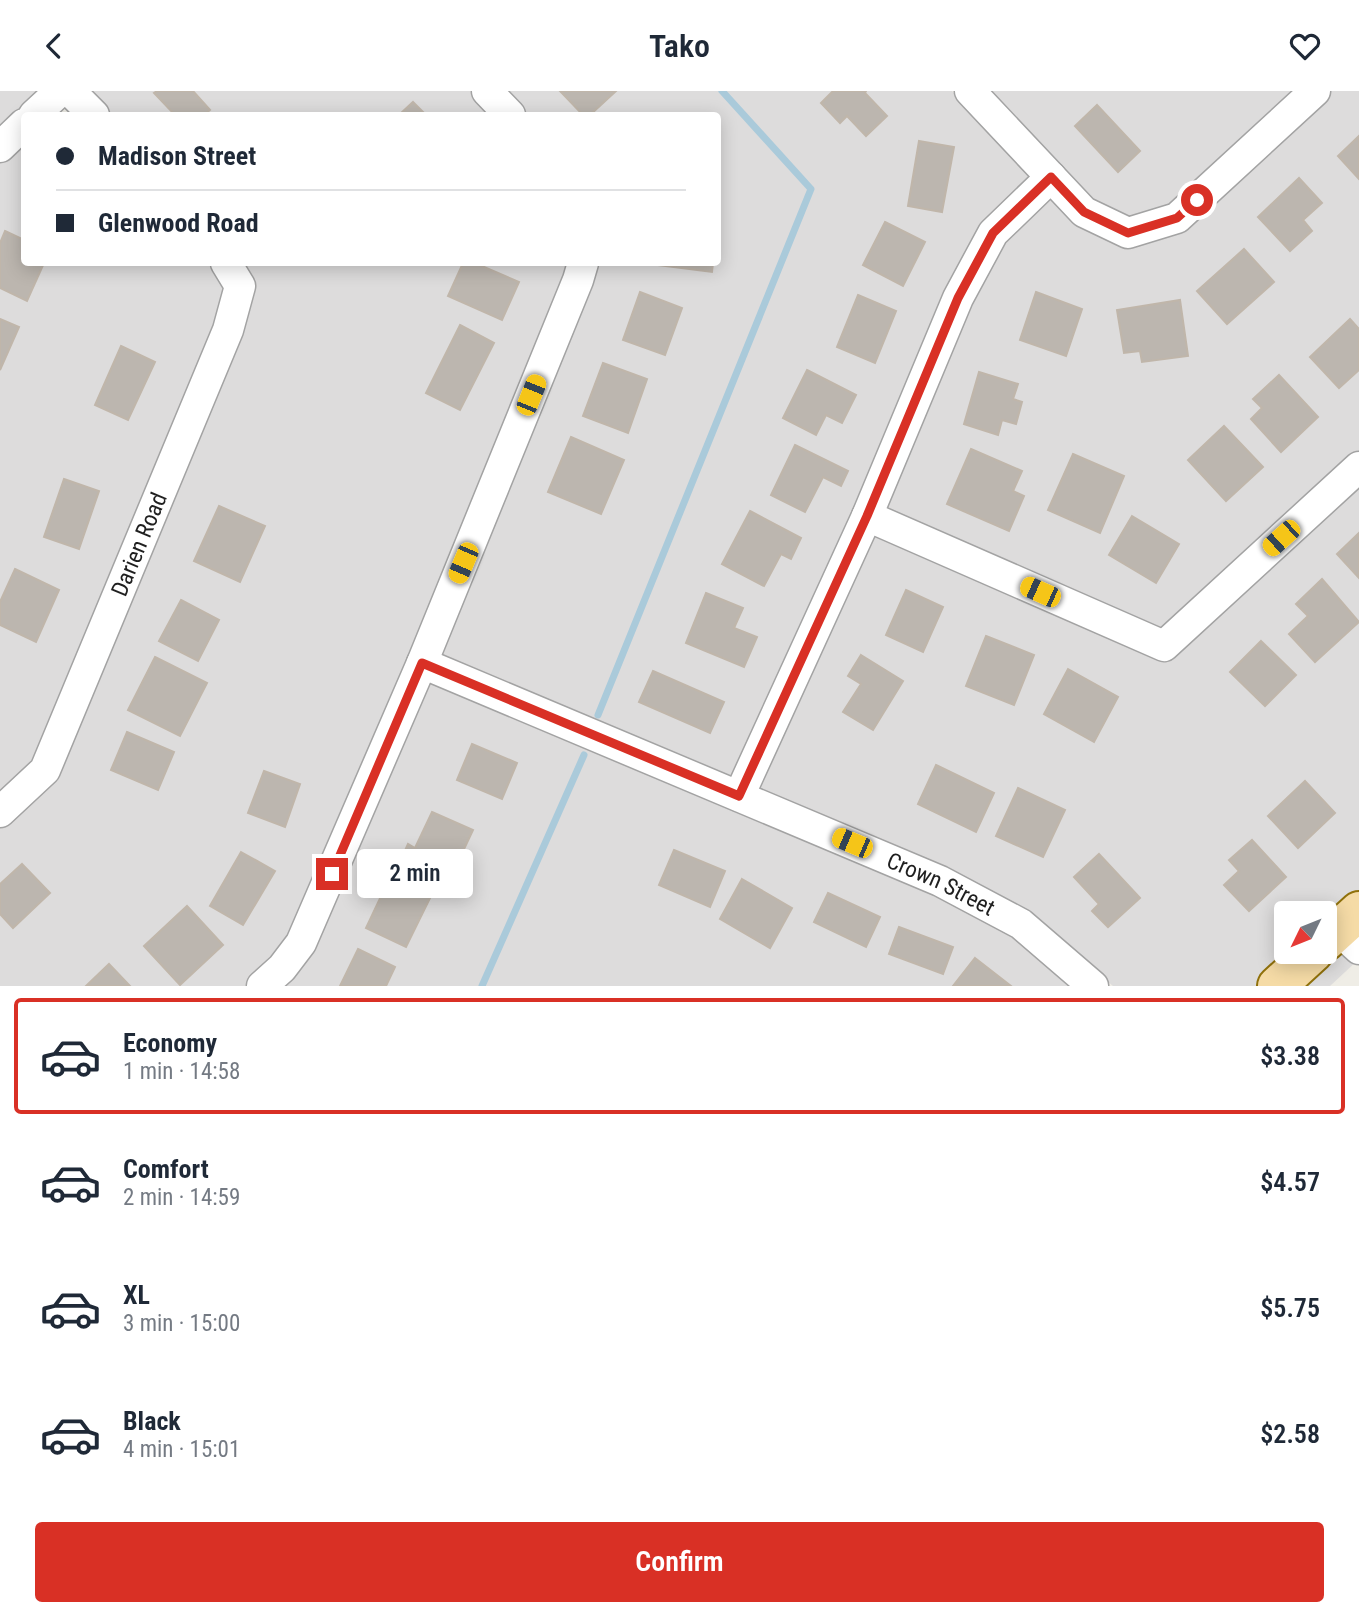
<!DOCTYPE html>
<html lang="en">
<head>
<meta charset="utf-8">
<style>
  :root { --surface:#fff; --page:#f6f6f7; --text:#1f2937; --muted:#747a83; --line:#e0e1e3; --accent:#d93025 }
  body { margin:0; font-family:"Roboto Condensed",sans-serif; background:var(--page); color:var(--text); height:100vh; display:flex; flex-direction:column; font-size:26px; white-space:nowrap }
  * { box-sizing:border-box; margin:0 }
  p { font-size:23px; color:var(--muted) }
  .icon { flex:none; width:38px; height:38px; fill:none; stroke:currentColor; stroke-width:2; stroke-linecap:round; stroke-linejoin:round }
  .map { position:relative; height:895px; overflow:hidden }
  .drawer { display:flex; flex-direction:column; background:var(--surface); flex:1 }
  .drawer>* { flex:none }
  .banner { position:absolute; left:21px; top:21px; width:700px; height:154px; border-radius:7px; box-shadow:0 4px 18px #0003; display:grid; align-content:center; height:154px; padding:0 35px; background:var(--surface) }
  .needle { width:46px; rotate:227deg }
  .tools { position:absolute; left:1274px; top:810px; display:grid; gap:14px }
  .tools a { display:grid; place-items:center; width:63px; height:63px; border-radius:7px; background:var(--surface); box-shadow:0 4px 18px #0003; font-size:35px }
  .end { position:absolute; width:32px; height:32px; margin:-16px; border:9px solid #d93025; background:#fff; box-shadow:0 0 0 4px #fff }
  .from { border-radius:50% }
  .bubble { position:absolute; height:49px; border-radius:7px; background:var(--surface); box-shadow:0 4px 18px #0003; font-size:23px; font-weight:600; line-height:49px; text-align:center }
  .car { position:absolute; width:21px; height:42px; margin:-21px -10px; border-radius:9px; box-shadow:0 0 5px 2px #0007; background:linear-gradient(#f5c518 24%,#345 0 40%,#f5c518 0 76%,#345 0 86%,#f5c518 0) }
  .banner b { display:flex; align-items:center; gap:24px; height:66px; font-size:26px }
  .banner b+b { border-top:2px solid var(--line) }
  .banner i { width:18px; height:18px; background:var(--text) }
  ul { padding:12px 0 0; list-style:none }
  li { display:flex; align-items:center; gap:21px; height:116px; margin:0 14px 10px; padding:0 21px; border:4px solid transparent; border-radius:7px }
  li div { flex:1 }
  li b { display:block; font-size:26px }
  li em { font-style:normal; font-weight:600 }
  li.selected { border-color:var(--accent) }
  li>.icon { width:63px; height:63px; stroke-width:1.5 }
  .action { display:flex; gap:14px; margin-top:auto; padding:14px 35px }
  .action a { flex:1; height:80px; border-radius:7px; background:var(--accent); color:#fff; font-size:28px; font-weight:600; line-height:80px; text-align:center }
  header { display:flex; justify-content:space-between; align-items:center; height:91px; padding:0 35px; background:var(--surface); font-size:32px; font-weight:600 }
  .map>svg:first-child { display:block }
  .residential { fill:#dddcdc }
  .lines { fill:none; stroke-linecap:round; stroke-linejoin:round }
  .stream { stroke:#aacada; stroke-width:7 }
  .building { fill:#bcb6af; stroke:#c0b6aa; stroke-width:2 }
  .minor-casing { stroke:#a3a3a3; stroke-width:33 }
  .major-casing { stroke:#90710b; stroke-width:42 }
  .minor { stroke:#fff; stroke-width:30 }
  .major { stroke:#f5dba6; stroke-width:38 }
  .route { stroke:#d93025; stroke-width:9 }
  .labels { text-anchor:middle; stroke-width:6; stroke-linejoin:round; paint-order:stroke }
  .street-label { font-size:23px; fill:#1f1f1f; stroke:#fff }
</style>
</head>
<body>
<header><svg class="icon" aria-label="back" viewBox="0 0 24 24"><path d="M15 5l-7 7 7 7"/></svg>Tako<svg class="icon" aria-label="heart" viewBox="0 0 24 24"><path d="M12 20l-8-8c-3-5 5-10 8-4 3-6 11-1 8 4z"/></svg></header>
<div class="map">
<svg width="1359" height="895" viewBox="0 0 1359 895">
  <rect width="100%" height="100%" fill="#efede6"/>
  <!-- residential -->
  <g class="residential">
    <path d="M0 0H43L0 41Z"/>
    <path d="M88 0H470L493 24H112Z"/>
    <path d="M505 0H952L1034 87 856 421 733 689 438 565 596 172H718V24H528Z"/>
    <path d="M988 0H1298L1172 116 1130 129 1092 110Z"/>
    <path d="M1331 0H1359V361L1163 540 883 418 969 211 1003 148 1049 104 1077 132 1185 135Z"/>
    <path d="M24 49V172H211L227 198 216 236 35 673 0 705V72Z"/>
    <path d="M241 172H571L412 568 291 847 274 869 245 895H0V737L53 688Z"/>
    <path d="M1359 392V805L1325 836V822H1286V861L1261 895H1113L1028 822 755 698 873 442 1158 566Z"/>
    <path d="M428 588 934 801 1013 843 1073 895H279Z"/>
    <path d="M1359 836V868L1330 895H1294Z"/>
  </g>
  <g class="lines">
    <!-- stream -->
    <g class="stream">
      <path d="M598 624 811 98 722 0"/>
      <path d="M482 895 584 664"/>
    </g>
  </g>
  <!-- building -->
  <g class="building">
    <path d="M157 0H193L210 19 204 24H175L154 2Z"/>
    <path d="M560 0H616L590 24H583Z"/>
    <path d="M833 0H866L865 2 887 25 866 45 847 25 840 32 821 12Z"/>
    <path d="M413 11 426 24H399Z"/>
    <path d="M1097 14 1140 60 1118 81 1075 35Z"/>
    <path d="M1359 45V88L1338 65Z"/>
    <path d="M919 50 954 56 942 121 908 115Z"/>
    <path d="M1299 87 1322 112 1303 129 1312 140 1290 160 1258 126Z"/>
    <path d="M885 131 925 151 903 195 863 174Z"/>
    <path d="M5 140 24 149V172H44L27 210 0 197V152Z"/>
    <path d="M1244 158 1274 191 1227 233 1197 200Z"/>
    <path d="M463 172H475L519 191 502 229 448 205Z"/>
    <path d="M642 172H713L712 181Z"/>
    <path d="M640 201 682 217 665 264 623 249Z"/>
    <path d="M1036 201 1082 218 1066 265 1020 249Z"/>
    <path d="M858 204 896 220 875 272 837 256Z"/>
    <path d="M1180 209 1188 265 1142 271 1140 260 1124 262 1117 219Z"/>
    <path d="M0 228 19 236 0 279Z"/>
    <path d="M1350 228 1359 238V279L1339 297 1310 266Z"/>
    <path d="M460 234 494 252 460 319 426 302Z"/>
    <path d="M121 255 155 271 128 329 95 314Z"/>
    <path d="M603 272 647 288 628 342 583 325Z"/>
    <path d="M807 279 856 304 842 332 826 324 816 344 783 327Z"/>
    <path d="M979 281 1018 293 1013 308 1022 311 1016 333 1002 329 998 344 964 333Z"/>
    <path d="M1279 284 1318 326 1281 361 1251 328 1262 317 1253 308Z"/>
    <path d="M1224 335 1263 376 1226 410 1188 369Z"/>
    <path d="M571 346 624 369 601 423 548 401Z"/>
    <path d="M795 354 848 380 841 395 823 386 805 421 771 404Z"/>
    <path d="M971 358 1022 380 1013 400 1024 405 1009 440 947 413Z"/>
    <path d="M1073 363 1124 385 1100 442 1048 419Z"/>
    <path d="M64 388 99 400 79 458 44 446Z"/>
    <path d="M219 415 265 435 240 491 194 470Z"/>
    <path d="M750 420 801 447 791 468 781 463 764 495 722 473Z"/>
    <path d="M1132 425 1179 453 1156 492 1109 464Z"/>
    <path d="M1359 442V487L1337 463Z"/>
    <path d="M15 478 59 499 36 551 0 534V511Z"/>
    <path d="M1322 488 1359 531 1315 571 1289 543 1308 525 1296 513Z"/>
    <path d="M906 499 943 516 923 561 886 544Z"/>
    <path d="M706 502 743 517 734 537 757 546 744 576 686 552Z"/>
    <path d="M181 509 219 529 198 570 159 550Z"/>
    <path d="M986 545 1034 564 1014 614 966 595Z"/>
    <path d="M1261 550 1296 584 1265 615 1230 581Z"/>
    <path d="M861 564 903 590 873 639 843 621 861 593 848 585Z"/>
    <path d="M155 566 207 592 180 645 128 619Z"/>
    <path d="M1068 578 1118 606 1094 651 1044 623Z"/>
    <path d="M653 580 724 611 710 642 639 611Z"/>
    <path d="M127 641 174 661 158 699 111 679Z"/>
    <path d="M472 653 517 672 502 708 457 689Z"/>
    <path d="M936 674 994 702 976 741 918 713Z"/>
    <path d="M264 680 300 693 285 736 248 722Z"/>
    <path d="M1305 690 1335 722 1298 757 1268 725Z"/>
    <path d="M1018 697 1065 719 1043 766 996 745Z"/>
    <path d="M432 721 473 739 450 788 402 766 408 753 415 757Z"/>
    <path d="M1252 749 1286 786 1249 820 1224 794 1239 780 1229 769Z"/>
    <path d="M674 759 725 780 710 816 659 794Z"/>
    <path d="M241 761 275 780 243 834 210 815Z"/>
    <path d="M1099 763 1140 807 1108 836 1092 820 1099 813 1074 786Z"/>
    <path d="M22 773 50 802 13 837 0 823V793Z"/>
    <path d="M391 784 432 803 406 856 366 837Z"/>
    <path d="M742 788 792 817 770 857 720 828Z"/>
    <path d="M828 802 880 826 866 856 814 831Z"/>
    <path d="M187 815 223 854 180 894 144 855Z"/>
    <path d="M899 836 953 856 943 883 889 863Z"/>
    <path d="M358 858 395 876 386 895H340Z"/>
    <path d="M975 867 1011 895H953Z"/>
    <path d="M109 873 130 895H86Z"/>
  </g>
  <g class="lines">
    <defs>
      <g id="minor">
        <path d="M70 0 94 24"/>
        <path d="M487 0 510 24"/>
        <path d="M970 0 1084 121 1128 142 1177 127 1315 0"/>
        <path d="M34 24 60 0"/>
        <path d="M0 56 24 33"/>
        <path d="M867 425 1164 555 1359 376"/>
        <path id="s1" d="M422 572 940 790 1021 833 1093 895"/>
        <path d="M739 705 867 425 958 207 993 142 1051 86"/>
        <path id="s2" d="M0 721 45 679 228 239 240 195 226 172"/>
        <path d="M1338 839 1359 858"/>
        <path d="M262 895 282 877 301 852 422 572 578 189 583 172"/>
      </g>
      <g id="major">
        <path d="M1325 851 1359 820"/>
        <path d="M1277 895 1314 861"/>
      </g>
    </defs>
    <!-- minor casing -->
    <use href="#minor" class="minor-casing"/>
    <!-- major casing -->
    <use href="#major" class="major-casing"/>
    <!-- minor -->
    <use href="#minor" class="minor"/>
    <!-- major -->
    <use href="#major" class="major"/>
  </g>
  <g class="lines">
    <!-- route -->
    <path class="route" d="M332 783 422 572 739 705 867 425 958 207 993 142 1051 86 1084 121 1128 142 1177 127 1197 109"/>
  </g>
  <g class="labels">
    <!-- street labels -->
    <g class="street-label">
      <text dy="8" stroke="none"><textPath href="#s2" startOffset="306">Darien Road</textPath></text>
      <text dy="8" stroke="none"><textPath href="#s1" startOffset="564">Crown Street</textPath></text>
    </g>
  </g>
</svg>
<div class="tools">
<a><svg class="needle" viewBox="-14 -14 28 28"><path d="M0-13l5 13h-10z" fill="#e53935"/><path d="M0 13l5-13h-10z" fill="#747a83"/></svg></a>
</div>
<i class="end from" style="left:1197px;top:109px"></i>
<i class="end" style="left:332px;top:783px"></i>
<div class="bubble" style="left:357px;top:758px;width:116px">2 min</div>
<i class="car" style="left:531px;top:304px;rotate:22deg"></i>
<i class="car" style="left:1281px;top:447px;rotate:228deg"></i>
<i class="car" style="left:463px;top:472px;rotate:203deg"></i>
<i class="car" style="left:1040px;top:501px;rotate:294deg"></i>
<i class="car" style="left:852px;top:752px;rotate:293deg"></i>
<div class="banner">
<b><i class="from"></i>Madison Street</b>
<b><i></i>Glenwood Road</b>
</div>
</div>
<section class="drawer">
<ul>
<li class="selected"><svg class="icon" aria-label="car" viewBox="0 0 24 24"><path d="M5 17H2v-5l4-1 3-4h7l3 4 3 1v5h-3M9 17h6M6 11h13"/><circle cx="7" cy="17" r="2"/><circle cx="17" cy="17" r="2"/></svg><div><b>Economy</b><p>1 min · 14:58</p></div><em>$3.38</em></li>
<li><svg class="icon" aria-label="car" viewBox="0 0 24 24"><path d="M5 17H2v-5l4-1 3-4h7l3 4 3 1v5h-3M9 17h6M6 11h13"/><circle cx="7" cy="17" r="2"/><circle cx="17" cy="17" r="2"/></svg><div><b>Comfort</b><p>2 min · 14:59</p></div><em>$4.57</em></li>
<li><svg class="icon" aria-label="car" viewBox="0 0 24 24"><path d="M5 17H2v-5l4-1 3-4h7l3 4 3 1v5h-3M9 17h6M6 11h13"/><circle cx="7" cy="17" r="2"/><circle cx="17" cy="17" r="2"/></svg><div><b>XL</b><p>3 min · 15:00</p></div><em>$5.75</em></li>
<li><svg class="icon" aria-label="car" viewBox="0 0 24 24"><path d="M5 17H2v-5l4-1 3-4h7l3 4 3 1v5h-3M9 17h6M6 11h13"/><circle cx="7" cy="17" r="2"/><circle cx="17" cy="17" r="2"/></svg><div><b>Black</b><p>4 min · 15:01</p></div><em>$2.58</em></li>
</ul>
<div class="action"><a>Confirm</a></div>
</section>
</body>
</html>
